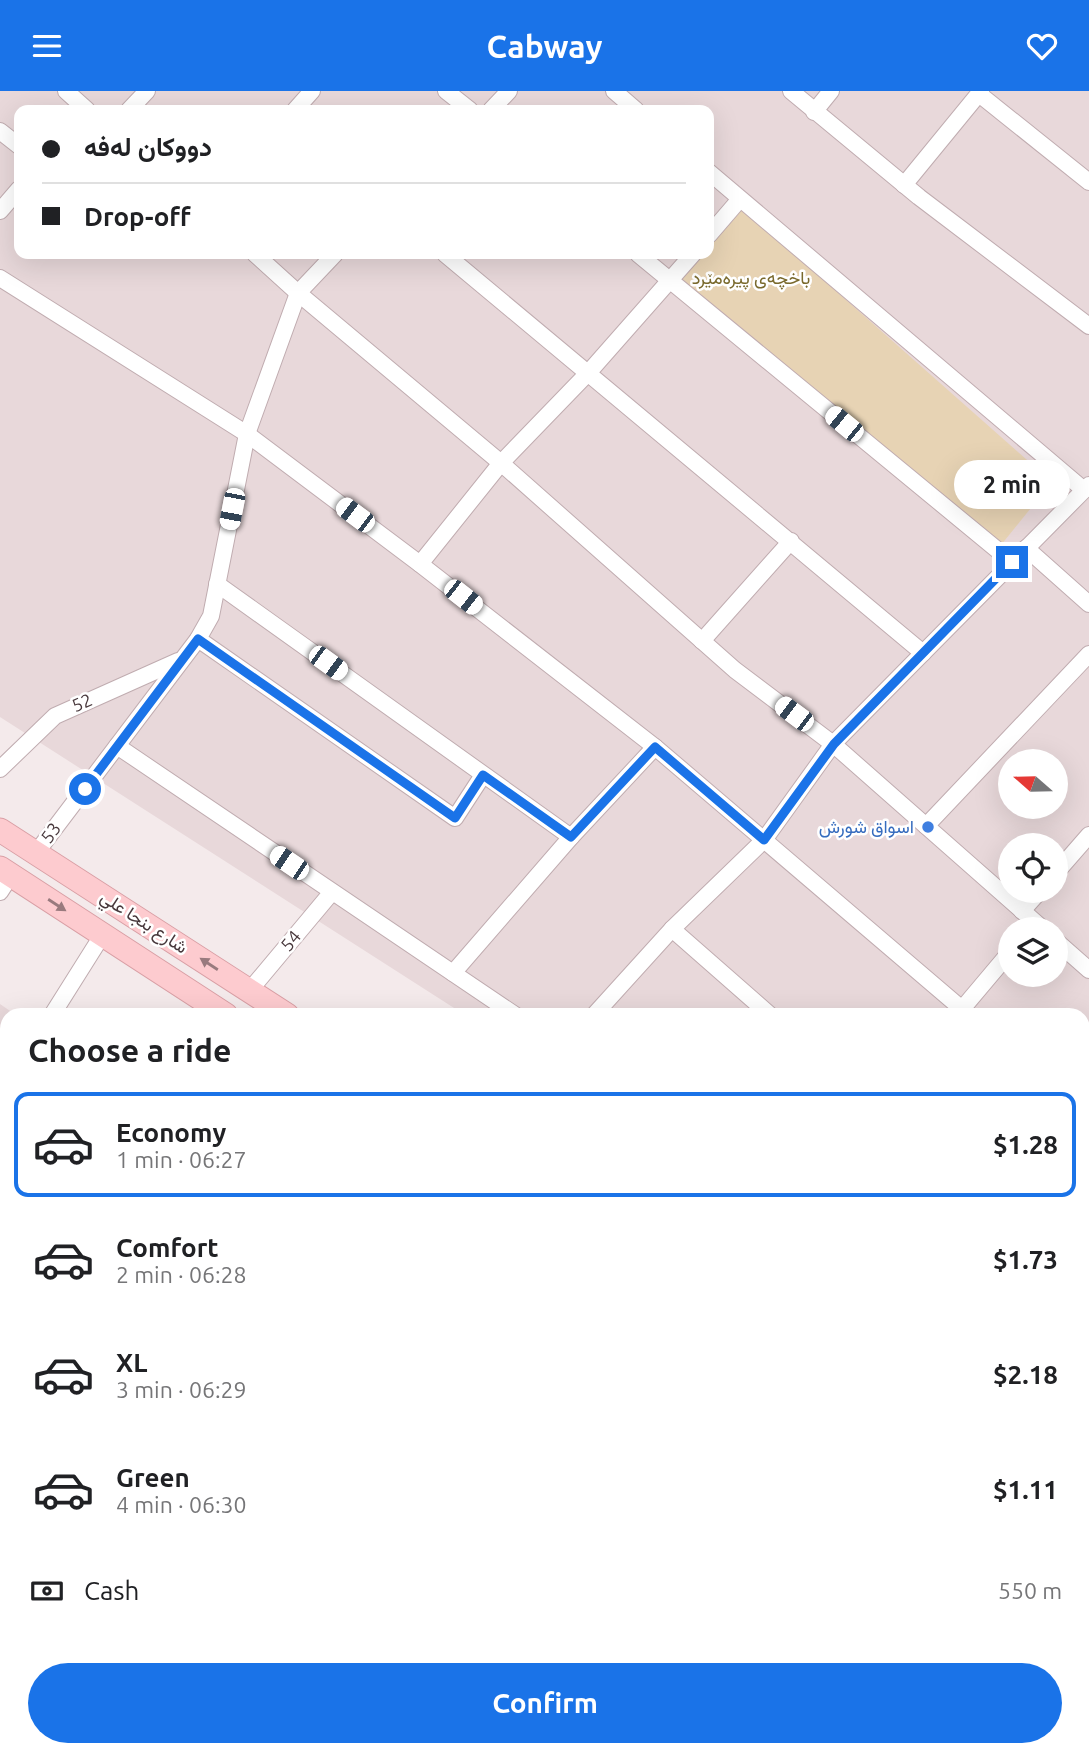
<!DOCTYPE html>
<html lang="en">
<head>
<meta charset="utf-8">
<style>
  :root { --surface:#fff; --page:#f6f6f6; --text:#202124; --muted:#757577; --line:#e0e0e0; --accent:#1a73e8 }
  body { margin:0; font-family:Ubuntu,Vazirmatn,sans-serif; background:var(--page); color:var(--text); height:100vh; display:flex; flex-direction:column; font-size:26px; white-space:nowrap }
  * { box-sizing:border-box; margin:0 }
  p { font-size:23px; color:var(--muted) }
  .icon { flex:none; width:38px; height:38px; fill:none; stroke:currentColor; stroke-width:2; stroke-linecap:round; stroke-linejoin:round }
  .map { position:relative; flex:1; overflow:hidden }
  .panel { position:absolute; left:0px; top:917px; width:1090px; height:749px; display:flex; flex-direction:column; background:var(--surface); border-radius:21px 21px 0 0; box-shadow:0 7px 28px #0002 }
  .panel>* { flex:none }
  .hud { position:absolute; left:14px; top:14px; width:700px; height:154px; border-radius:14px; box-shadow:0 7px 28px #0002; display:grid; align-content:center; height:154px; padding:0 28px; background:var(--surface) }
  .needle { width:46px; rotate:290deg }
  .controls { position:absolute; left:998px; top:658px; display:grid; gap:14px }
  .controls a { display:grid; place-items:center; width:70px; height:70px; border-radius:50%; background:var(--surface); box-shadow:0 7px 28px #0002; font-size:35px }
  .end { position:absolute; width:32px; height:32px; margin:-16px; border:9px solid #1a73e8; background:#fff; box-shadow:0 0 0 4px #fff }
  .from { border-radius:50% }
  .bubble { position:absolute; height:49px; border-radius:24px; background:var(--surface); box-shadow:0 7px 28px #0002; font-size:23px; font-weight:700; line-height:49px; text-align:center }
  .car { position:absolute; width:21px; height:42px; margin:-21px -10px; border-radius:9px; box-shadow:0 0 5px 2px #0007; background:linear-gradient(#fff 24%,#345 0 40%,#fff 0 76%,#345 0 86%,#fff 0) }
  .hud b { display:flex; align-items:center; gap:24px; height:66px; font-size:26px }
  .hud b+b { border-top:2px solid var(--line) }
  .hud i { width:18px; height:18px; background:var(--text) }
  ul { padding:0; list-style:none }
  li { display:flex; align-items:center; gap:21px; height:105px; margin:0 14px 10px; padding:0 14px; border:4px solid transparent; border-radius:14px }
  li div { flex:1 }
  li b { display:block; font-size:26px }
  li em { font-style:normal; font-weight:700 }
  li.on { border-color:var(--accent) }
  li>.icon { width:63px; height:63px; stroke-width:1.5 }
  h2 { padding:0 28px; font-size:32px; line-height:84px }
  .pay { display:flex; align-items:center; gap:18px; height:77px; padding:0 28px; font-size:26px }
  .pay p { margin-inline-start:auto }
  .button { display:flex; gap:14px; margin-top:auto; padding:14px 28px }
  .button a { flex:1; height:80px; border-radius:42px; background:var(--accent); color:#fff; font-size:28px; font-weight:700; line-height:80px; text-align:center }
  header { display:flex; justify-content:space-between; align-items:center; height:91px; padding:0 28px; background:var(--accent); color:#fff; font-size:32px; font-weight:700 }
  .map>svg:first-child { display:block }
  .residential { fill:#e8d8da; fill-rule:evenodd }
  .education { fill:#edd4d7 }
  .green { fill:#e7d3b4 }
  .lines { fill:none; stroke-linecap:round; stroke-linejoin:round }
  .minor-casing { stroke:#c0acb0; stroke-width:18 }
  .secondary-casing { stroke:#d99fa5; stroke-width:25 }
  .minor { stroke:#fff; stroke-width:16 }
  .secondary { stroke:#fdcbcf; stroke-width:23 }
  .oneway { fill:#997a7e }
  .route { stroke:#1a73e8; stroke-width:9 }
  .shop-dot { fill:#3f7fe0; stroke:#fff; stroke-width:2.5 }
  .labels { text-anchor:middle; stroke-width:5; stroke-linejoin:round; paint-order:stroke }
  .park-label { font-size:18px; fill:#79692c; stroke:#fff }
  .street-label { font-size:18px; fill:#48383c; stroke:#fff }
  .shop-label { font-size:18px; fill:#366cbe; stroke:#fff; text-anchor:end }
</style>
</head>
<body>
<header><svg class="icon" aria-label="menu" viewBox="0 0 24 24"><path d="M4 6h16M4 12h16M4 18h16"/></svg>Cabway<svg class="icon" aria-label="heart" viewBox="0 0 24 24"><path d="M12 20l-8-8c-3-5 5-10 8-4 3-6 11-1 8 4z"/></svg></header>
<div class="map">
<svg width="1089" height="1666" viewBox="0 0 1089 1666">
  <rect width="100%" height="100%" fill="#f4eaeb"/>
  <!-- residential -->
  <g class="residential">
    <path d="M0 0H1089V1341L1083 1337V924H465L0 626ZM19 19H709V163H19ZM1010 670H1055V716H1010ZM1010 754H1055V800H1010ZM1010 838H1055V884H1010Z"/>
    <path d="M0 913 16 924H7V1659H1071L1081 1666H0Z"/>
  </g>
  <!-- education -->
  <path class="education" d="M7 1648V1659H170L177 1666H0V1655Z"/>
  <!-- green -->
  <path class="green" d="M741 116 1052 391 1001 454 680 190 703 163H709V155Z"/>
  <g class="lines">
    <defs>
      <g id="minor">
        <path d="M66 0 87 19"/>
        <path d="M446 0 470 19"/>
        <path d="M614 0 636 19"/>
        <path d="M791 0 919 106 1089 235"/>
        <path d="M979 3 1089 91"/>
        <path d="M129 19 147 0"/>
        <path d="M295 19 312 0"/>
        <path d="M491 19 509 0"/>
        <path d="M814 21 831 0"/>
        <path d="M0 40 19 55"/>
        <path d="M709 81 1084 399"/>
        <path d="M904 94 981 0"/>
        <path d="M0 120 19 98"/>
        <path d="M709 144 740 108"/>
        <path d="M255 163 298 202 501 372 735 579 833 653 1043 838"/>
        <path d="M445 163 923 562"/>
        <path d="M638 163 1012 471"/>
        <path d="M0 187 247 343 420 473 655 656 969 924"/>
        <path d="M1026 457 1089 513"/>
        <path d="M420 473 501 372 589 281 693 163"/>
        <path d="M217 493 571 746"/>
        <path d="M198 548 455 727 483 684"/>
        <path d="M702 550 791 450"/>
        <path d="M117 655 515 924"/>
        <path d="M0 678 55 625 178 570"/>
        <path d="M926 735 1089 563"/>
        <path d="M36 762 198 548 211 525 247 343 298 202 335 163"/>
        <path d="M1055 783 1089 744"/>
        <path d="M0 801 11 784"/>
        <path d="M1022 820 1040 800"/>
        <path d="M672 838 770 924"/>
        <path d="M1055 849 1089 879"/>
        <path d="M453 882 571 746 655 656"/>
        <path d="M250 899 332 801"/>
        <path d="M52 924 103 843"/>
        <path d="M594 924 672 838 764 749 833 653 1089 394"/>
        <path d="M957 924 1010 861"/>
        <path d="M0 1004 7 993"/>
        <path d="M1083 1027 1089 1033"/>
        <path d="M0 1092 7 1089"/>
        <path d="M1083 1130 1089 1124"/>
        <path d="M0 1240 7 1247"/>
        <path d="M1083 1314 1089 1308"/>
        <path d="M0 1418 7 1412"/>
        <path d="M0 1446 7 1453"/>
        <path d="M1083 1596 1089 1602"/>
        <path d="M0 1643 7 1636"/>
        <path d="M192 1659 199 1666"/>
        <path d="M368 1659 374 1666"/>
        <path d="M693 1659 699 1666"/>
        <path d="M1051 1659 1057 1666"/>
        <path d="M328 1666 335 1659"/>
        <path d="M506 1666 514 1659"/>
        <path d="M858 1666 865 1659"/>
        <path d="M1027 1666 1035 1659"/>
      </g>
      <g id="secondary">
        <path d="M0 739 287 924"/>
        <path d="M0 777 226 924"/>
        <path d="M1083 1469 1089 1474"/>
        <path d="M1083 1507 1089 1511"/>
      </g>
    </defs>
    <!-- minor casing -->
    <use href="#minor" class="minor-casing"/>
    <!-- secondary casing -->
    <use href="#secondary" class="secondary-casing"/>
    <!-- minor -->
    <use href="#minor" class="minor"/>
    <!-- secondary -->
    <use href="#secondary" class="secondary"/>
  </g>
  <!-- one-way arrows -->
  <defs><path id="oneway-solid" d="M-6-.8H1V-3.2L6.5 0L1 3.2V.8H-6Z" transform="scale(1.75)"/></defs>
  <g class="oneway">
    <use href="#oneway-solid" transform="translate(57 814) rotate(33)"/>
    <use href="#oneway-solid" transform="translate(209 873) rotate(-147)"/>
  </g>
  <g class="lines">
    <!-- route -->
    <path class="route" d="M85 698 198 548 455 727 483 684 571 746 655 656 764 749 834 653 1012 471"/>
  </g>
  <!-- markers -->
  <circle class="shop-dot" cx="928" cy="736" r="7"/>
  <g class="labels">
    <!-- park labels -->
    <g class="park-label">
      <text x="751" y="193">باخچەی پیرەمێرد</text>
    </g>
    <!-- street labels -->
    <g class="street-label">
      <text transform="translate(82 612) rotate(-24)" y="6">52</text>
      <text transform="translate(51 742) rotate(-53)" y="6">53</text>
      <text transform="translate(144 831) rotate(33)" y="6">شارع بنجا علي</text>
      <text transform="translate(291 850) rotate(-50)" y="6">54</text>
    </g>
    <!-- shop labels -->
    <g class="shop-label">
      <text x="914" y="742">اسواق شورش</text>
    </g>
  </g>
</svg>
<div class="controls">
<a><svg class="needle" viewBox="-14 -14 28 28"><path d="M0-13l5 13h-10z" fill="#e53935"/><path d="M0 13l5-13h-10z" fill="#757577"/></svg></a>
<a><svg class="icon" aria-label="locate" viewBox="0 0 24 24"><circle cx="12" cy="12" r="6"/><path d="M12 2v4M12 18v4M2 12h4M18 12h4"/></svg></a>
<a><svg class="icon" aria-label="layers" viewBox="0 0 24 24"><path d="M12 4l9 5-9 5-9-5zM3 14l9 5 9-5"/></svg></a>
</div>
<i class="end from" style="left:85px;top:698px"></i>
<i class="end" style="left:1012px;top:471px"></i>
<div class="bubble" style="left:954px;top:369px;width:116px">2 min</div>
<i class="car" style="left:844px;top:333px;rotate:309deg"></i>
<i class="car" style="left:232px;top:418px;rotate:191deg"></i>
<i class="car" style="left:355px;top:424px;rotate:307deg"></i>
<i class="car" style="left:463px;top:506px;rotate:128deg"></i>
<i class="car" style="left:328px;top:572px;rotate:126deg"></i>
<i class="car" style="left:794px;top:623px;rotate:307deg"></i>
<i class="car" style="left:289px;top:772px;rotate:304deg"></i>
<div class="hud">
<b><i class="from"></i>دووكان لەفە</b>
<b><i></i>Drop-off</b>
</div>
<section class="panel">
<h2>Choose a ride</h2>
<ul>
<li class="on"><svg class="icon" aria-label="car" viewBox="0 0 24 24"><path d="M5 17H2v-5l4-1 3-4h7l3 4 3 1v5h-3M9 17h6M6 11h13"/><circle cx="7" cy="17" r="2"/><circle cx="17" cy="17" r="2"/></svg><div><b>Economy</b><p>1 min · 06:27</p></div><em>$1.28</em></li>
<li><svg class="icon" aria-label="car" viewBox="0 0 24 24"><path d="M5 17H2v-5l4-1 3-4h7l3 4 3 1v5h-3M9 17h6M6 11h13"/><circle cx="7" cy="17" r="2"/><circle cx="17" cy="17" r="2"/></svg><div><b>Comfort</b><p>2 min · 06:28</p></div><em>$1.73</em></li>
<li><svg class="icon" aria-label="car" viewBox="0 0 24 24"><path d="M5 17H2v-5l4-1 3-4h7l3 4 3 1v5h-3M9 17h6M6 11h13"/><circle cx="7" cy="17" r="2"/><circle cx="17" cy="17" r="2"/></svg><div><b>XL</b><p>3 min · 06:29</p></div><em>$2.18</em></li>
<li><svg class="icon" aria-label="car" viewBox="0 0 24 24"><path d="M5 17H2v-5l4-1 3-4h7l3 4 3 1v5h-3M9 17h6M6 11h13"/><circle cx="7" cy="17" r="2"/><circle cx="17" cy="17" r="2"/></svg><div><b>Green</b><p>4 min · 06:30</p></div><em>$1.11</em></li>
</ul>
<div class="pay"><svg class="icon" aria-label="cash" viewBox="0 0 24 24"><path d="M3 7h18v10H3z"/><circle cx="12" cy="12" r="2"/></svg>Cash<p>550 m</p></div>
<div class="button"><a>Confirm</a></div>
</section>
</div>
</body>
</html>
